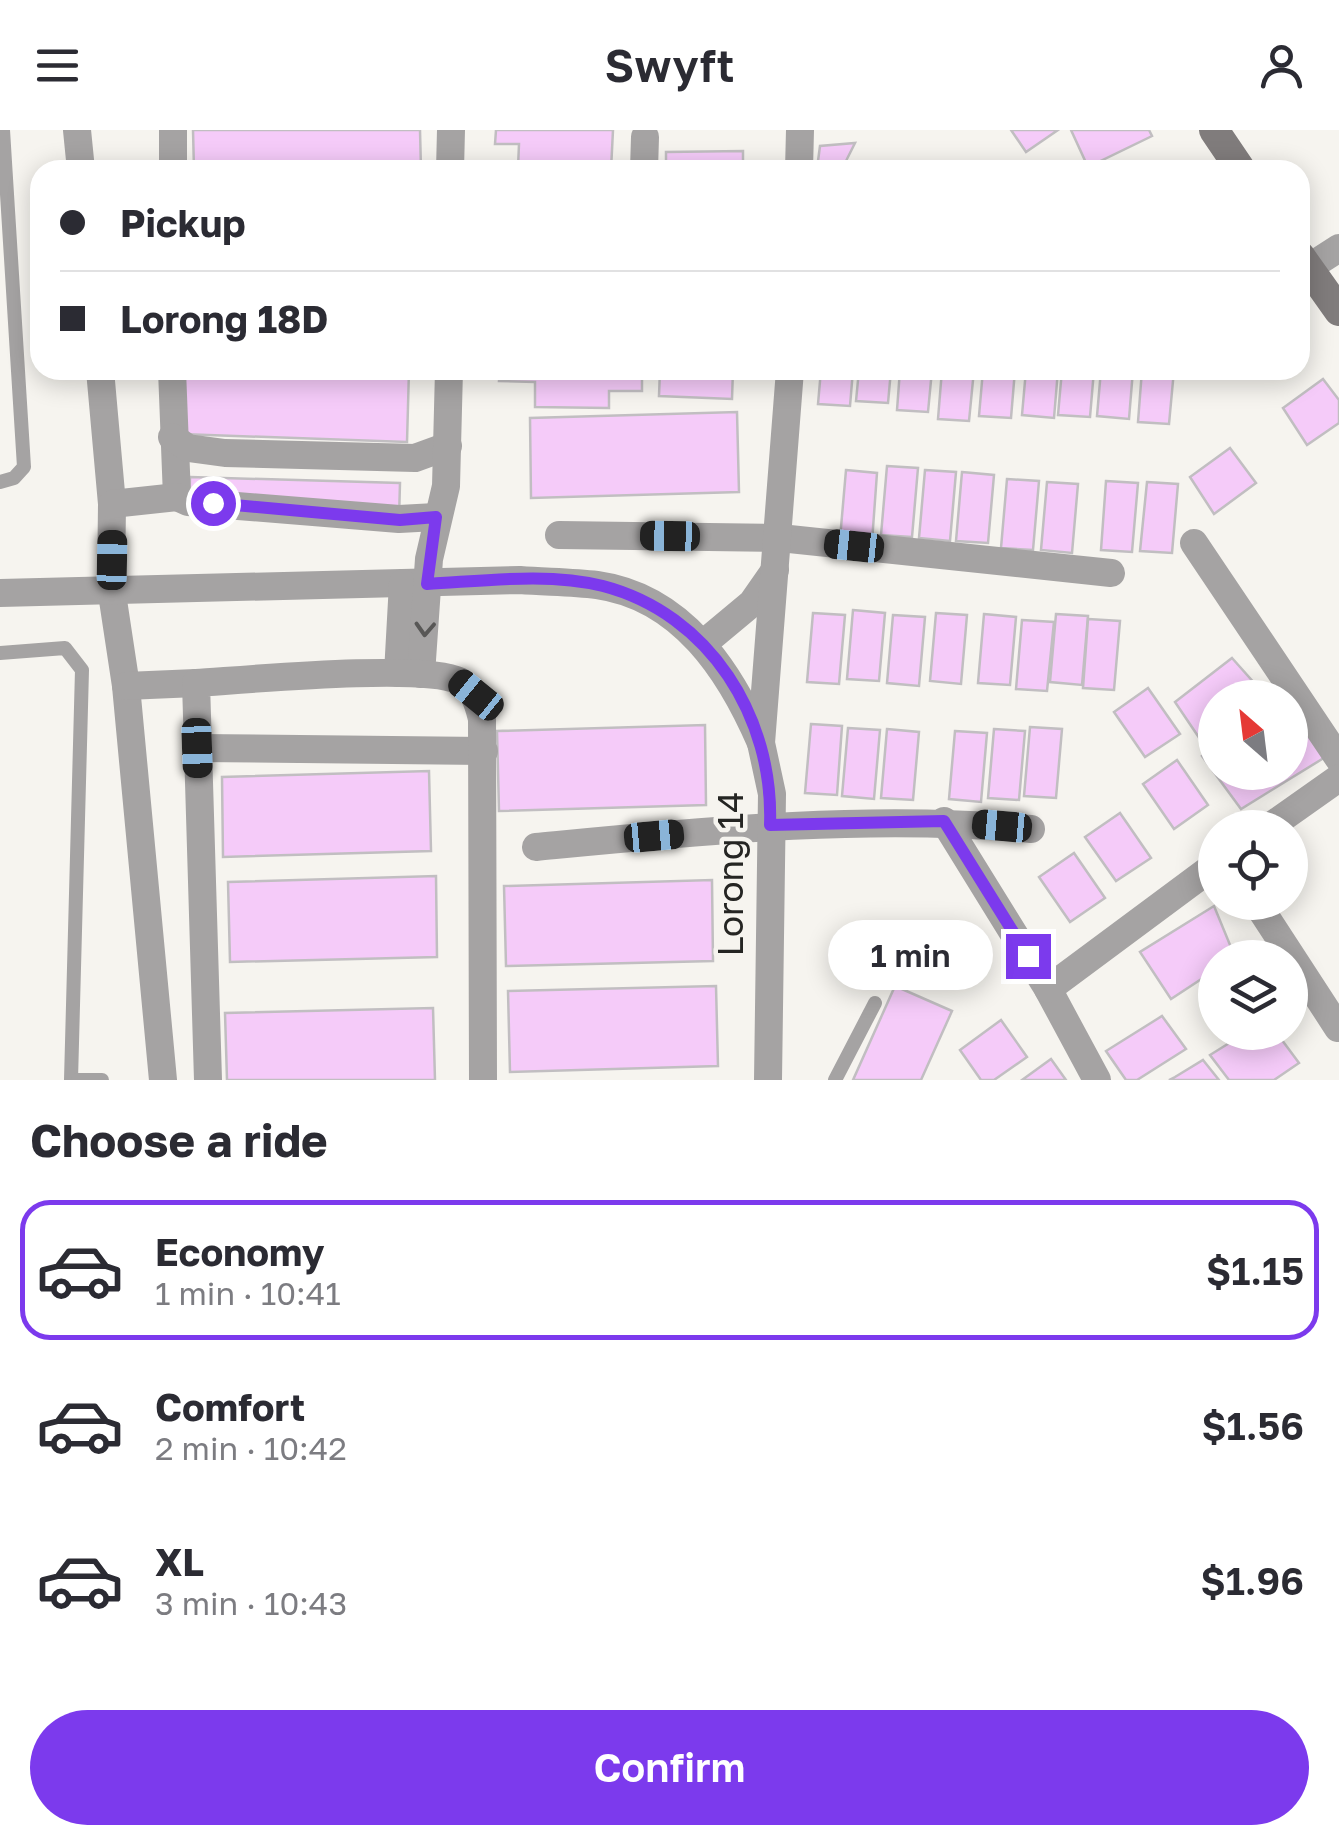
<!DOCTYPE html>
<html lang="en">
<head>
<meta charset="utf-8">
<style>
  :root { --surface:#fff; --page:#f7f7f7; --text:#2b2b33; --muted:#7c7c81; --line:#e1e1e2; --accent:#7c3aed }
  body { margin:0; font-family:"Golos Text",sans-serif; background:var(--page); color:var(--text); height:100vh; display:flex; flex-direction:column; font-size:38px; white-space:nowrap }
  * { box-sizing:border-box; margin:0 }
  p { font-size:32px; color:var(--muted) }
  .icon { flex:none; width:55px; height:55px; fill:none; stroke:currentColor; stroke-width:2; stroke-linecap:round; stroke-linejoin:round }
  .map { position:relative; height:950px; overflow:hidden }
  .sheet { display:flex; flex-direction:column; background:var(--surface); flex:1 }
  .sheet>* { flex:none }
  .guide { position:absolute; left:30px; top:30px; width:1280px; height:220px; border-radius:30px; box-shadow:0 5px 25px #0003; display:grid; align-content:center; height:220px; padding:0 30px; background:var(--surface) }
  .needle { width:65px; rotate:332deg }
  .tools { position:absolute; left:1198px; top:550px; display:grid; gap:20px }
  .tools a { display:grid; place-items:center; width:110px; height:110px; border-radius:50%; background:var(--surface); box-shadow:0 5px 25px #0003; font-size:50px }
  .end { position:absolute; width:45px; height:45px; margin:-22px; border:12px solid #7c3aed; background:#fff; box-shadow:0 0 0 5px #fff }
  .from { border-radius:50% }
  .bubble { position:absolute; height:70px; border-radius:35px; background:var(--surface); box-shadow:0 5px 25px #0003; font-size:32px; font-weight:600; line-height:70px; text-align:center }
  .car { position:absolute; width:30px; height:60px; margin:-30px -15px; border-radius:12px; box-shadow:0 0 8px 2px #0007; background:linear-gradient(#222 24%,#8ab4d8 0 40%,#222 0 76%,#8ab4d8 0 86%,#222 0) }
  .guide b { display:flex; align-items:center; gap:35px; height:95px; font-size:38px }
  .guide b+b { border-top:2px solid var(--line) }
  .guide i { width:25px; height:25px; background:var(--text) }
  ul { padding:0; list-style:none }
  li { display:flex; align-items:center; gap:30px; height:140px; margin:0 20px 15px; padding:0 10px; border:5px solid transparent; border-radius:30px }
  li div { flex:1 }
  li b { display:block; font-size:38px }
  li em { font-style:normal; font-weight:600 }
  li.current { border-color:var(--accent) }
  li>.icon { width:90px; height:90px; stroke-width:1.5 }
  h2 { padding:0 30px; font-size:45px; line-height:120px }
  .button { display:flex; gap:20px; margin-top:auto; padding:20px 30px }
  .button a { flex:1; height:115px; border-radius:60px; background:var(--accent); color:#fff; font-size:40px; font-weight:600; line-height:115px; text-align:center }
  header { display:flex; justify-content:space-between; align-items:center; height:130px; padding:0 30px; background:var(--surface); font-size:45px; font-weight:600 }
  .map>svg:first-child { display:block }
  .building { fill:#f5cbf9; stroke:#c1bec1; stroke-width:2.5 }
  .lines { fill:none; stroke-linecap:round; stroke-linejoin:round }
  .lane { stroke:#a5a3a3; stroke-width:14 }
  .street { stroke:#a5a3a3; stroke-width:28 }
  .secondary { stroke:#807c7c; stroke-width:30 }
  .oneway { stroke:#585756 }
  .route { stroke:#7c3aed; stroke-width:12 }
  .labels { text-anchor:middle; stroke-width:9; stroke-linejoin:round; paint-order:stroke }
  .street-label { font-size:35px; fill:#252523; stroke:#f6f4ef }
</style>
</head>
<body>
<header><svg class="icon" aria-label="menu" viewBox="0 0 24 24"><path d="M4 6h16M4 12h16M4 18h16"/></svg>Swyft<svg class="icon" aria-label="person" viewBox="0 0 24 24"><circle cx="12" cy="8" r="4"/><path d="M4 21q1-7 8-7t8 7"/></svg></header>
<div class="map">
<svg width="1339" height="950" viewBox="0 0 1339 950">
  <rect width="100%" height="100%" fill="#f6f4ef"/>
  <!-- building -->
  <g class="building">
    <path d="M193 0H420L421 40H194Z"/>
    <path d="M496 0H613L611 40H502L518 38 519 14H495Z"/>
    <path d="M1011 0H1058L1026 22Z"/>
    <path d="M1071 0H1149L1152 6 1088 37Z"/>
    <path d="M855 13 844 35 818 31 820 16Z"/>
    <path d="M743 21V40H666V22Z"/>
    <path d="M184 240H409L407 312 181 304Z"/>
    <path d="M500 240H642V261H609V278L535 277V252L499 251Z"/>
    <path d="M660 240H733L732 269 659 266Z"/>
    <path d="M821 240H853L850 276 818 274Z"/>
    <path d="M859 240H891L888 273 856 271Z"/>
    <path d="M900 240H932L928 282 897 280Z"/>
    <path d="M942 240H974L969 291 938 289Z"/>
    <path d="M983 240H1015L1011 288 979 286Z"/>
    <path d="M1026 240H1058L1054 288 1022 285Z"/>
    <path d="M1062 240H1094L1090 287 1058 285Z"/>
    <path d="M1101 240H1133L1129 289 1097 286Z"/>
    <path d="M1142 240H1174L1169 294 1138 292Z"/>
    <path d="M1323 249 1339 270V293L1307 315 1283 278Z"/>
    <path d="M737 282 739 362 531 368 530 288Z"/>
    <path d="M1230 318 1256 353 1214 384 1190 347Z"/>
    <path d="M887 336 918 338 912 407 881 405Z"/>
    <path d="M846 340 877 343 872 412 840 409Z"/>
    <path d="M925 340 956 342 950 411 919 408Z"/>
    <path d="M962 342 994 345 988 413 956 411Z"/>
    <path d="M190 347 400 353 399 389 189 384Z"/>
    <path d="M1007 349 1039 351 1033 420 1001 418Z"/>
    <path d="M1106 351 1138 353 1132 422 1101 420Z"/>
    <path d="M1047 352 1078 354 1072 423 1041 420Z"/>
    <path d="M1147 352 1178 354 1172 423 1140 421Z"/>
    <path d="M853 480 885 483 879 551 847 549Z"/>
    <path d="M813 483 845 485 839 554 807 552Z"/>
    <path d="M936 483 967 485 961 554 930 551Z"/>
    <path d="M984 484 1016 487 1010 555 978 553Z"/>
    <path d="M1056 484 1088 486 1082 555 1050 552Z"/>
    <path d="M893 485 925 487 919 556 887 553Z"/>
    <path d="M1088 489 1120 491 1114 560 1083 558Z"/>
    <path d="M1022 490 1054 492 1047 561 1016 559Z"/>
    <path d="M1232 528 1264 564 1215 568V609L1206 618 1175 572Z"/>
    <path d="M1148 558 1180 604 1145 627 1114 582Z"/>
    <path d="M1290 578 1327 626 1241 679 1202 626 1215 617V642H1290Z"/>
    <path d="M811 594 842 596 837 665 805 663Z"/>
    <path d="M705 595 706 675 499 681 497 601Z"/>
    <path d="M1030 597 1062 599 1056 668 1024 666Z"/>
    <path d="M848 598 880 600 874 669 842 666Z"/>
    <path d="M887 599 919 602 913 670 881 668Z"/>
    <path d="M994 599 1025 601 1019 670 988 668Z"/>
    <path d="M955 601 987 603 981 672 949 669Z"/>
    <path d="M1177 630 1208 675 1174 699 1143 654Z"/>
    <path d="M429 641 431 721 223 727 222 647Z"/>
    <path d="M1120 683 1151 728 1116 751 1085 707Z"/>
    <path d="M1074 723 1105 768 1070 792 1039 747Z"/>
    <path d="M436 746 437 827 230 832 228 752Z"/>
    <path d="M712 750 713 831 506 836 504 756Z"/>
    <path d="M1214 776 1235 827 1215 828V840L1171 869 1140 822Z"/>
    <path d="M716 856 718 936 510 942 508 861Z"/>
    <path d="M895 856 952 881 921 950H853Z"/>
    <path d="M433 878 435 950H227L225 883Z"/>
    <path d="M1162 886 1186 919 1137 950H1126L1106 921Z"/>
    <path d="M1001 890 1027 927 994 950H981L960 920Z"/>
    <path d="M1247 902H1276L1299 933 1274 950H1229L1210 925Z"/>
    <path d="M1051 929 1066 950H1022Z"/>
    <path d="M1203 930 1219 950H1169L1175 947Z"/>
  </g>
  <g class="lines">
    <!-- lane -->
    <g class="lane">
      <path d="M0 352 14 348 24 337 3 0"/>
      <path d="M0 523 65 518 82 540 71 950"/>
      <path d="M78 950H102"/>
      <path d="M835 950 875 873"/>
    </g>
    <!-- street -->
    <g class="street">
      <path d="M77 0 81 40"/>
      <path d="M173 40V0"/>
      <path d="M450 40 451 0"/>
      <path d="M644 40 645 7"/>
      <path d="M799 40 800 0"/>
      <path d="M1308 138 1339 118"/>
      <path d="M100 240 112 374 111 457 126 556 163 950"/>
      <path d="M172 240 177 367 188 372 399 389 436 387"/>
      <path d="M172 307 188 318 225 323 415 328 448 316"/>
      <path d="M112 374 177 367"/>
      <path d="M559 405 780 408 1111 443"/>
      <path d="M1194 413 1339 629"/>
      <path d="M0 463 520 450C546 452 572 452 597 455 682 467 730 541 761 613"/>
      <path d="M704 513 752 473 775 440"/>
      <path d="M398 543 403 453"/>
      <path d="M421 544 429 429 446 356 449 240"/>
      <path d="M126 556 196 553"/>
      <path d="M197 618 484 621"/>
      <path d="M944 691 1048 859 1097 950"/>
      <path d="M1268 698 1339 648"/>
      <path d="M536 717C702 701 865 684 1031 699"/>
      <path d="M1256 772 1338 898"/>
      <path d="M1048 859 1215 735"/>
      <path d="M208 950 196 553C244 550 424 533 459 551 475 560 478 573 482 589L483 950"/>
      <path d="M768 950 772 664 761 613 790 240"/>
    </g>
    <!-- secondary -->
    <g class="secondary">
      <path d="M1214 0 1241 40"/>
      <path d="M1300 126 1339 181"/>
    </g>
  </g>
  <!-- one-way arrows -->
  <defs><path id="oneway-chevron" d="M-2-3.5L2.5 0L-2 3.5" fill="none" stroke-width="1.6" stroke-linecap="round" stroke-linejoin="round" transform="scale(2.5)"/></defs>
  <use class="oneway" href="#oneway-chevron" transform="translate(425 499) rotate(93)"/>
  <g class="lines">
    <!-- route -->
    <path class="route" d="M213 373 400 390 436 387 427 454C483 451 549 442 603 456 710 484 774 588 770 695L944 691 1028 826"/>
  </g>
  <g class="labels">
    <!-- street labels -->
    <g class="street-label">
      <text transform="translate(731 744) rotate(-90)" y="12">Lorong 14</text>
    </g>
  </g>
</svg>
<div class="tools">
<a><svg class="needle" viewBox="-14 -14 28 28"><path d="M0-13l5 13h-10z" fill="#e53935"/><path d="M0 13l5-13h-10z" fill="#7c7c81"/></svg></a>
<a><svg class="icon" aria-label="locate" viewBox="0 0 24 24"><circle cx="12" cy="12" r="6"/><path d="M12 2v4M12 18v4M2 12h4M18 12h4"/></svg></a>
<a><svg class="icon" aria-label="layers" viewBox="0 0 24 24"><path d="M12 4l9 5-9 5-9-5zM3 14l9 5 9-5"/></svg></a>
</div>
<i class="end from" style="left:213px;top:373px"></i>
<i class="end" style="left:1028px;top:826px"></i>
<div class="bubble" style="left:828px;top:790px;width:165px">1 min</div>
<i class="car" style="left:670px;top:406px;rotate:271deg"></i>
<i class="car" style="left:854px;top:416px;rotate:276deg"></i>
<i class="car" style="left:112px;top:430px;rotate:1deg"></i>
<i class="car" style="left:476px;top:565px;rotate:309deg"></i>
<i class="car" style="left:197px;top:618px;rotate:178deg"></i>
<i class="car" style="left:1002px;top:696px;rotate:275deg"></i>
<i class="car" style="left:654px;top:706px;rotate:85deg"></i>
<div class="guide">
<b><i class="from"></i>Pickup</b>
<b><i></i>Lorong 18D</b>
</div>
</div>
<section class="sheet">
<h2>Choose a ride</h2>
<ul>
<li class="current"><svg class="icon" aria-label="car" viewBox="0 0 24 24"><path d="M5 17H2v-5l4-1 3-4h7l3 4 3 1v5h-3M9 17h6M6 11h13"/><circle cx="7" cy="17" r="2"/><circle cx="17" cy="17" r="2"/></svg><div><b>Economy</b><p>1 min · 10:41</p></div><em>$1.15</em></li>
<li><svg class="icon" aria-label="car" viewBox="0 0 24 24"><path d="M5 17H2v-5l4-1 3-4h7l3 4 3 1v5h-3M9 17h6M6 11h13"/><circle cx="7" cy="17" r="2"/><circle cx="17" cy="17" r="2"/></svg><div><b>Comfort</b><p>2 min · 10:42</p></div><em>$1.56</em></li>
<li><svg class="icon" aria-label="car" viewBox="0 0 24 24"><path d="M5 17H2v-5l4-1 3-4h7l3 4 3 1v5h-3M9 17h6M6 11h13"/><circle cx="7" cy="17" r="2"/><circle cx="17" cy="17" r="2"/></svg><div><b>XL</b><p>3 min · 10:43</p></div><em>$1.96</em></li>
</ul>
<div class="button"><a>Confirm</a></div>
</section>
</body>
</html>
